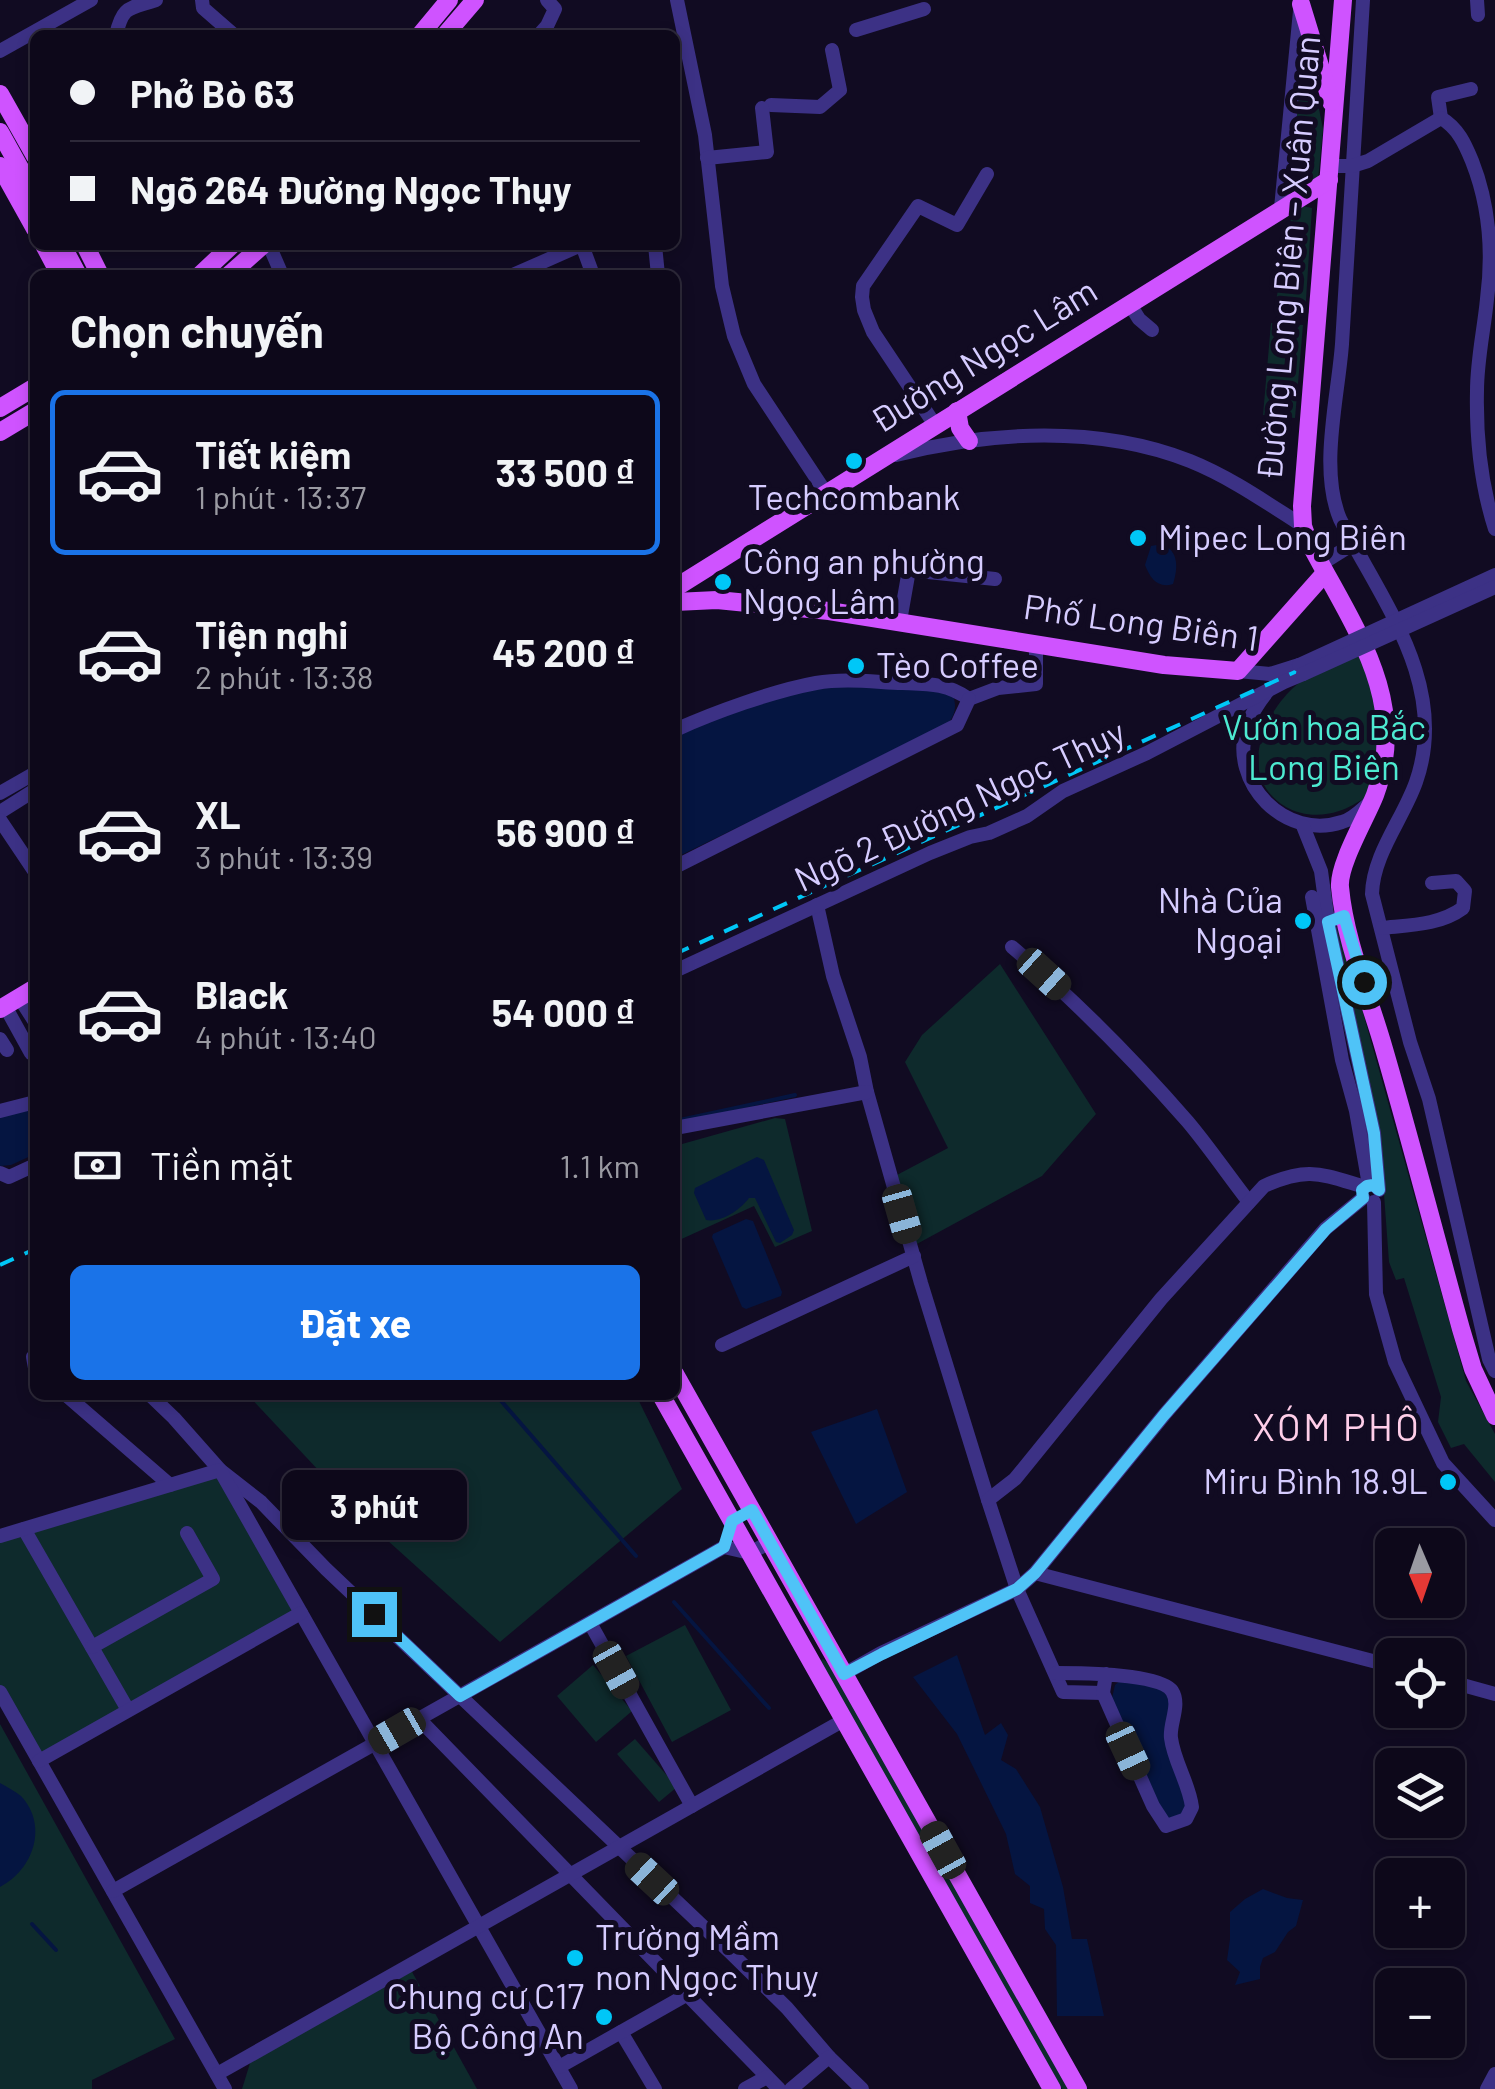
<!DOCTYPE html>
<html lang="vi">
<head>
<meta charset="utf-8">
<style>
  :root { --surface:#0d081a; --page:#161123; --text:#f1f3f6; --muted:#9a9aa2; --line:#2d2939; --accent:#1a73e8 }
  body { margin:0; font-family:Barlow,sans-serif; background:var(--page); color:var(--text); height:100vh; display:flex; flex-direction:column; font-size:38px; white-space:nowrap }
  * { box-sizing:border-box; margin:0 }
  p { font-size:32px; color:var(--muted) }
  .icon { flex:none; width:55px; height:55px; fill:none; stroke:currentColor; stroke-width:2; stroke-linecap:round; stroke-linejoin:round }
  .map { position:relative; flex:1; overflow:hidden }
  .panel { position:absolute; left:30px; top:270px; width:650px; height:1130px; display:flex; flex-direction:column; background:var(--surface); border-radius:15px; box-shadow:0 5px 15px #0003,0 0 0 2px var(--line) }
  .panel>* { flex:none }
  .hud { position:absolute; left:30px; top:30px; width:650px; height:220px; border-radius:15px; box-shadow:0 5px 15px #0003,0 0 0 2px var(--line); display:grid; align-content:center; height:220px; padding:0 40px; background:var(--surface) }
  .needle { width:65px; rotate:178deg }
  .tools { position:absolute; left:1375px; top:1528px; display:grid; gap:20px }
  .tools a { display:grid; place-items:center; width:90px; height:90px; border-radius:15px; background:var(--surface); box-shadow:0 5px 15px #0003,0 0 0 2px var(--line); font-size:50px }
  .end { position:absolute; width:45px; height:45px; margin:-22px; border:12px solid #4fc3f7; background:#111; box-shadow:0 0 0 5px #111 }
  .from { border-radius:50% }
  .bubble { position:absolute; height:70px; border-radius:15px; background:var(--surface); box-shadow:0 5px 15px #0003,0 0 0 2px var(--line); font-size:32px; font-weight:700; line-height:70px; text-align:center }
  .car { position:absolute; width:30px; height:60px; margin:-30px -15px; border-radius:12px; box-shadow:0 0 8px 2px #0007; background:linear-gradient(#222 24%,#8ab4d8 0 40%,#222 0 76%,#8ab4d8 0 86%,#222 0) }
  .hud b { display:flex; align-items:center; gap:35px; height:95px; font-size:38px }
  .hud b+b { border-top:2px solid var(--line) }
  .hud i { width:25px; height:25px; background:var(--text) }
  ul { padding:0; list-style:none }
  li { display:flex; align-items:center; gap:30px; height:165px; margin:0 20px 15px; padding:0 20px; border:5px solid transparent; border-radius:15px }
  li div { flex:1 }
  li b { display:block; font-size:38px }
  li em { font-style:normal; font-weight:700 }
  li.current { border-color:var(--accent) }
  li>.icon { width:90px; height:90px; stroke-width:1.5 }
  h2 { padding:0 40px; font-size:45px; line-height:120px }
  .pay { display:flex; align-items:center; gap:25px; height:110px; padding:0 40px; font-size:38px }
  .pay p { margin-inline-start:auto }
  .cta { display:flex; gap:20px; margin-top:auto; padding:20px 40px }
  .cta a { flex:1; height:115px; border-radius:15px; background:var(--accent); color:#fff; font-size:40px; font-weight:700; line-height:115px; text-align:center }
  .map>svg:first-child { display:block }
  .green { fill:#0e2a2c }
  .water { fill:#051541 }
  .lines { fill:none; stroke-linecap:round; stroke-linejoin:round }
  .stream { stroke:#051541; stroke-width:4 }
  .minor { stroke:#3c3185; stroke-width:14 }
  .major { stroke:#cf53ff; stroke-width:18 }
  .rail { stroke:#00c7f7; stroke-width:4; stroke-dasharray:15 12; stroke-linecap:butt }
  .minor-bridge { stroke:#3c3185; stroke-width:14 }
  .route { stroke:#4fc3f7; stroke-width:12 }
  .poi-dot { fill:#00c7f7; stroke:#110b22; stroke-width:4 }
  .labels { text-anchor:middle; stroke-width:10; stroke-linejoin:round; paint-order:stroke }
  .street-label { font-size:35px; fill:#d6ccff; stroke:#110b22 }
  .poi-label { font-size:35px; fill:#d6ccff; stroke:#110b22; text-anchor:start }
  .park-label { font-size:35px; fill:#4dead1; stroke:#110b22 }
  .neighbourhood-label { font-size:38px; letter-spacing:2.5px; fill:#ffcee9; stroke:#110b22 }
</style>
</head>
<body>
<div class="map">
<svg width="1495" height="2089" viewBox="0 0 1495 2089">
  <rect width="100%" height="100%" fill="#110b22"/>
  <!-- green -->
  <g class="green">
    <path d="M1304 34 1323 129 1318 180 1308 181 1292 172Z"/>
    <path d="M1302 206 1312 208 1305 315 1274 312 1292 213Z"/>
    <path d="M1271 323 1303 325 1295 418 1263 415Z"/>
    <path d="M1362 654 1387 736 1366 797C1358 802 1349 808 1339 811 1321 817 1302 816 1286 807 1238 779 1260 719 1293 688 1311 671 1339 664 1362 654Z"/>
    <path d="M1336 927H1339L1466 1381 1495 1434V1482L1464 1444 1451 1448 1438 1422 1441 1397 1404 1278 1396 1280 1389 1262 1382 1167Z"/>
    <path d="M1000 964 1096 1114 1042 1176 915 1245 895 1176 948 1148 905 1062 922 1035Z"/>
    <path d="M775 1118 785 1119 812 1231 775 1247 754 1206 675 1242V1146Z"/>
    <path d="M248 1395H636L682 1489 500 1642 366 1521Z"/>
    <path d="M220 1470 301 1613 39 1761 0 1692V1536Z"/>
    <path d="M685 1625 731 1710 672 1742 626 1656Z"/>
    <path d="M823 1659 829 1664 1069 2089H1062L820 1661Z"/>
    <path d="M593 1665 632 1711 596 1742 557 1696Z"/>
    <path d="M0 1724 175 2039 92 2080V2089H0Z"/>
    <path d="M635 1739 677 1787 659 1802 617 1754Z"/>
    <path d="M411 1970 477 2089H242L251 2060Z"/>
  </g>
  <!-- water -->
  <g class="water">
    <path d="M1162 544C1179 551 1178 568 1173 584 1158 589 1150 578 1145 565L1151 546Z"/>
    <path d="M920 686 953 695C957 708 955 715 947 725L675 858V734L705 720 814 687Z"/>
    <path d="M35 1107V1154L11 1165 0 1166V1116Z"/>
    <path d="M757 1157 764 1160 794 1230 792 1235 780 1243 776 1242 755 1198H749C741 1209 722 1223 706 1220L694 1193 695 1188Z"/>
    <path d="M746 1219 753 1221 782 1292 781 1296 746 1309 742 1307 712 1237 713 1234Z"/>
    <path d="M877 1409 907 1492 856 1524 811 1432Z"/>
    <path d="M957 1655 985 1735 1001 1723 1008 1735 1001 1760 1016 1769 1040 1807 1063 1887 1072 1939H1087L1104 2016H1057L1056 1945 1045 1929 1044 1909 1030 1903V1886L1015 1874 1006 1834 957 1734 913 1677Z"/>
    <path d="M1121 1680C1138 1683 1161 1683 1170 1700L1187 1798 1185 1814 1166 1819 1112 1698 1115 1685Z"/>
    <path d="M0 1783C7 1787 15 1791 21 1796 49 1826 33 1870 0 1887Z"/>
    <path d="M1263 1889 1287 1898 1303 1900 1296 1926 1288 1932 1275 1952 1263 1958 1260 1967V1979L1235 1985 1240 1972 1227 1960 1230 1939V1912L1245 1899Z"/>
  </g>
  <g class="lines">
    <!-- stream -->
    <g class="stream">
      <path d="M680 1120 795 1095"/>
      <path d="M496 1395 636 1556"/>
      <path d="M674 1602 769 1708"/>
      <path d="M32 1924 56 1950"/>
    </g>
    <!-- minor -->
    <g class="minor">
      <path d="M202 0 203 8 234 35"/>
      <path d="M677 0 705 135 722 286 734 336 754 384 826 493"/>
      <path d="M1363 0C1355 115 1349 230 1342 344 1338 398 1319 469 1340 519 1381 600 1450 685 1416 782 1403 819 1373 854 1372 894L1410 1042 1429 1099 1489 1359 1495 1371"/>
      <path d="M1477 0 1478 15"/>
      <path d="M856 30 924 9"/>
      <path d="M116 35C123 5 129 9 156 0"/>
      <path d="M539 35 547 26 555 9 547 0"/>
      <path d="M0 51 91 0"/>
      <path d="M771 105 820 107 840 90 832 50"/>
      <path d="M1441 118 1438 97 1471 89"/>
      <path d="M707 158 767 152 762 108"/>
      <path d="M1330 166H1352L1368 161 1441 118C1458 128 1465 144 1472 161 1489 204 1493 253 1487 299 1484 330 1477 360 1477 391 1476 437 1481 485 1495 529"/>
      <path d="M1281 208 1300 11"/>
      <path d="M269 245 282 275"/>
      <path d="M582 245 593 275"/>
      <path d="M655 245 658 275"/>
      <path d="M513 275 581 245"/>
      <path d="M1129 303 1139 319 1152 330"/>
      <path d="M935 425 873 332 864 310 862 297 863 286 918 206 957 225 987 174"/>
      <path d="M896 455C990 431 1099 425 1190 461 1230 477 1267 503 1303 526"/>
      <path d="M1321 564 1353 544"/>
      <path d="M900 621 909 570 995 579"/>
      <path d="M1238 671 1270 674 1299 665"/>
      <path d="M1267 692C1259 702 1251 714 1247 726 1228 783 1286 841 1342 822 1353 819 1360 811 1368 804"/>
      <path d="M969 699 998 688 1036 684V643"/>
      <path d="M675 730C715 712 773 691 816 683 844 678 874 682 902 683 929 684 946 683 969 699"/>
      <path d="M0 793 35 773"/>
      <path d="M0 812 35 790"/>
      <path d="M0 820 35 872"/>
      <path d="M1303 826 1321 871 1328 922"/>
      <path d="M675 867 957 725 969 699"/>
      <path d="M1312 897 1342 1060 1356 1111 1369 1185"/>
      <path d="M817 905 833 976 860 1057 867 1092 921 1283 988 1500 1017 1589 1063 1692 1103 1693"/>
      <path d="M1344 916 1328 922 1374 1133 1379 1190"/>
      <path d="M1382 928C1410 925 1440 925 1463 908L1465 891 1456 881 1432 883"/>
      <path d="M1012 947C1075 1000 1133 1059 1188 1122 1209 1147 1228 1175 1249 1202"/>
      <path d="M675 971 930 853 970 837 989 833 1027 816 1063 791 1147 753 1284 682 1303 674"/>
      <path d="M19 997 35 1022"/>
      <path d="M5 1006 31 1053"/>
      <path d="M0 1039 7 1050"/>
      <path d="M0 1111 35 1102"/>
      <path d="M675 1128 867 1092"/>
      <path d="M0 1173 9 1177 35 1165"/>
      <path d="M1374 1202 1376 1294 1395 1362 1443 1463 1495 1520"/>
      <path d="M722 1345 914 1256"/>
      <path d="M35 1355 33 1357 35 1368"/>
      <path d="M66 1395 170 1485"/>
      <path d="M150 1395 174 1418 220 1470 261 1502 326 1569 731 1953 787 2008 829 2057 862 2089"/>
      <path d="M988 1500 1015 1479 1161 1299 1264 1186C1308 1166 1321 1174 1365 1187"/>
      <path d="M24 1529 128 1710"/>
      <path d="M0 1536 220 1470 571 2089"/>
      <path d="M1035 1573 1392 1666"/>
      <path d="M590 1623 692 1806"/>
      <path d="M92 1647 213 1579 187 1533"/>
      <path d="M1056 1673C1078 1673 1160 1673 1172 1691 1181 1705 1169 1724 1171 1738 1174 1762 1189 1783 1192 1807L1186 1819 1166 1826 1153 1806 1103 1693 1106 1674"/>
      <path d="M844 1674 881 1653 1017 1589 1035 1573 1164 1415 1325 1229 1363 1198"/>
      <path d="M1448 1681 1495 1694"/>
      <path d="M0 1692 225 2089"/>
      <path d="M419 1719 779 2089"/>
      <path d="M39 1761 301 1613"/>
      <path d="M113 1891 724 1547 750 1553 770 1542"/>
      <path d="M621 2032 655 2089"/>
      <path d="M559 2067 688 1994"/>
      <path d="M217 2074 844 1720"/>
      <path d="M745 2089 767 2077"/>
      <path d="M791 2089 829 2057"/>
      <path d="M1487 2089 1495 2074"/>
    </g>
    <!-- major -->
    <g class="major">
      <path d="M1343 0 1302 506 1303 526 1308 540C1350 622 1411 699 1375 795 1366 818 1338 865 1340 887 1345 942 1369 996 1384 1049 1411 1142 1435 1235 1461 1329L1473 1369 1495 1416"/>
      <path d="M1301 4 1331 102"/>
      <path d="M420 35 449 0"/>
      <path d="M445 35 475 0"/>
      <path d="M0 94 35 156"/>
      <path d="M0 132 35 195"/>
      <path d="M0 166 35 229"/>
      <path d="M44 245 60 275"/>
      <path d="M62 245 78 275"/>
      <path d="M85 245 100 275"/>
      <path d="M200 275 232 245"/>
      <path d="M229 275 263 245"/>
      <path d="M0 408 35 387"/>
      <path d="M957 411 960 428 969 441"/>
      <path d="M0 432 35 411"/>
      <path d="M675 588 1329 180"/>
      <path d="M675 602 717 600 829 611 1164 665 1238 671 1325 573"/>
      <path d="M0 1009 35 988"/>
      <path d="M675 1374 1078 2089"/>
      <path d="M661 1395 1052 2089"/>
    </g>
    <!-- rail -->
    <g class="rail">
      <path d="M675 954 1495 581"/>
      <path d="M0 1265 35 1249"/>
    </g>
    <!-- minor-bridge -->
    <g class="minor-bridge">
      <path d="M1299 665 1495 575"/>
      <path d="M1303 674 1495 587"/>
    </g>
  </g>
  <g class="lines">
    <!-- route -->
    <path class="route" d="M374 1614 460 1696 724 1547 732 1521 752 1510 844 1674 882 1654 1017 1589 1035 1573 1164 1415 1326 1229 1363 1198 1362 1190 1367 1186 1373 1185 1379 1190 1374 1133 1328 922 1344 916 1364 982"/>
  </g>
  <!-- markers -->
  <g class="poi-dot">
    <circle cx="854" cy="461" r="10"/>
    <circle cx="1138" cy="538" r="10"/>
    <circle cx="723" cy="582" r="10"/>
    <circle cx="856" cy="666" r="10"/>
    <circle cx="1303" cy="921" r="10"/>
    <circle cx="1448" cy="1482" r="10"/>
    <circle cx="575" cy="1958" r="10"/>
    <circle cx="604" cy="2017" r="10"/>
  </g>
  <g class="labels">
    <!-- street labels -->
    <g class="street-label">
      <text transform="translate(1289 258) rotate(-85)" y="12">Đường Long Biên – Xuân Quan</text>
      <text transform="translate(984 356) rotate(-32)" y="12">Đường Ngọc Lâm</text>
      <text transform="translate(1141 623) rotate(8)" y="12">Phố Long Biên 1</text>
      <text transform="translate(960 806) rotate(-25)" y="12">Ngõ 2 Đường Ngọc Thụy</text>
    </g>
    <!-- poi labels -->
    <g class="poi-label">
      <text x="854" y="510" text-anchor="middle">Techcombank</text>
      <text x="1158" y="550">Mipec Long Biên</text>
      <text x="743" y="574">Công an phường<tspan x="743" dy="40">Ngọc Lâm</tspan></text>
      <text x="876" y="678">Tèo Coffee</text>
      <text x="1283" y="913" text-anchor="end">Nhà Của<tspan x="1283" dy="40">Ngoại</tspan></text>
      <text x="1428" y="1494" text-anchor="end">Miru Bình 18.9L</text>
      <text x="595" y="1950">Trường Mầm<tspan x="595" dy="40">non Ngọc Thuỵ</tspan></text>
      <text x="584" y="2009" text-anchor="end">Chung cư C17<tspan x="584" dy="40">Bộ Công An</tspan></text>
    </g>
    <!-- park labels -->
    <g class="park-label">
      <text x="1324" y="740">Vườn hoa Bắc<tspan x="1324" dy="40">Long Biên</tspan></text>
    </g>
    <!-- neighbourhood labels -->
    <g class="neighbourhood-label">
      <text x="1337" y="1441">XÓM PHÔ</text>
    </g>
  </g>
</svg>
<div class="tools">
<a><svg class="needle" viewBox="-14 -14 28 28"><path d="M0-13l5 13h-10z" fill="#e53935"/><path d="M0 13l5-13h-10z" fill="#9a9aa2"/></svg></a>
<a><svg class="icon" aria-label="locate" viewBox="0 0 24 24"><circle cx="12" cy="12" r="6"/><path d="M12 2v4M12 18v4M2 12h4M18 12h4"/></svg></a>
<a><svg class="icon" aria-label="layers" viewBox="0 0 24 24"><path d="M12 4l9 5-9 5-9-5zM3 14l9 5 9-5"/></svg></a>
<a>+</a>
<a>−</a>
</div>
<i class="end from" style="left:1364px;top:982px"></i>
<i class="end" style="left:374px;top:1614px"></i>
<div class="bubble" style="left:282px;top:1470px;width:185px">3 phút</div>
<i class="car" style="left:1044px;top:974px;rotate:132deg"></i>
<i class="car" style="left:902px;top:1214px;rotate:164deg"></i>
<i class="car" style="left:616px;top:1670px;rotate:151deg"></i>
<i class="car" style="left:397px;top:1731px;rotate:240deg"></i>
<i class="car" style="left:1128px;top:1751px;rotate:155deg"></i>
<i class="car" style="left:943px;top:1850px;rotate:331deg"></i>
<i class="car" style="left:652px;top:1879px;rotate:313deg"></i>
<div class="hud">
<b><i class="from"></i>Phở Bò 63</b>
<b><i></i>Ngõ 264 Đường Ngọc Thụy</b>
</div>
<section class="panel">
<h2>Chọn chuyến</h2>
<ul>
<li class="current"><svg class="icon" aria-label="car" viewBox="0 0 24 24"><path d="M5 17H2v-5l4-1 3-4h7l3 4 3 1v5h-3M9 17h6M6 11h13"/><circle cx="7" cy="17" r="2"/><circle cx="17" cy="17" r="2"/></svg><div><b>Tiết kiệm</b><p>1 phút · 13:37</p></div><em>33 500 ₫</em></li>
<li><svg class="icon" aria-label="car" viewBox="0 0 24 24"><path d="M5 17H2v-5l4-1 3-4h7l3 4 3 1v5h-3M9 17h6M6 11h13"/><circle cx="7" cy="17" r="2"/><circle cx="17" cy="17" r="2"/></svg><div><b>Tiện nghi</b><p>2 phút · 13:38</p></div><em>45 200 ₫</em></li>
<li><svg class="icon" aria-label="car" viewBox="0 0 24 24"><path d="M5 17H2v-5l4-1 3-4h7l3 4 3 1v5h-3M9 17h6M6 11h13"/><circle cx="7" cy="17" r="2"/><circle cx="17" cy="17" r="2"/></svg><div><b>XL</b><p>3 phút · 13:39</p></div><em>56 900 ₫</em></li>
<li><svg class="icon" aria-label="car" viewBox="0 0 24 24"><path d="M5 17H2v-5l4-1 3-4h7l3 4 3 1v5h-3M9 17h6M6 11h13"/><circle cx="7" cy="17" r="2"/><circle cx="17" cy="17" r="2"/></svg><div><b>Black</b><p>4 phút · 13:40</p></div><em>54 000 ₫</em></li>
</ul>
<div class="pay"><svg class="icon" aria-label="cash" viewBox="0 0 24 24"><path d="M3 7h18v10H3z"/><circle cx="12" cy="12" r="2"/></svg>Tiền mặt<p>1.1 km</p></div>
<div class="cta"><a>Đặt xe</a></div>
</section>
</div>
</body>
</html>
